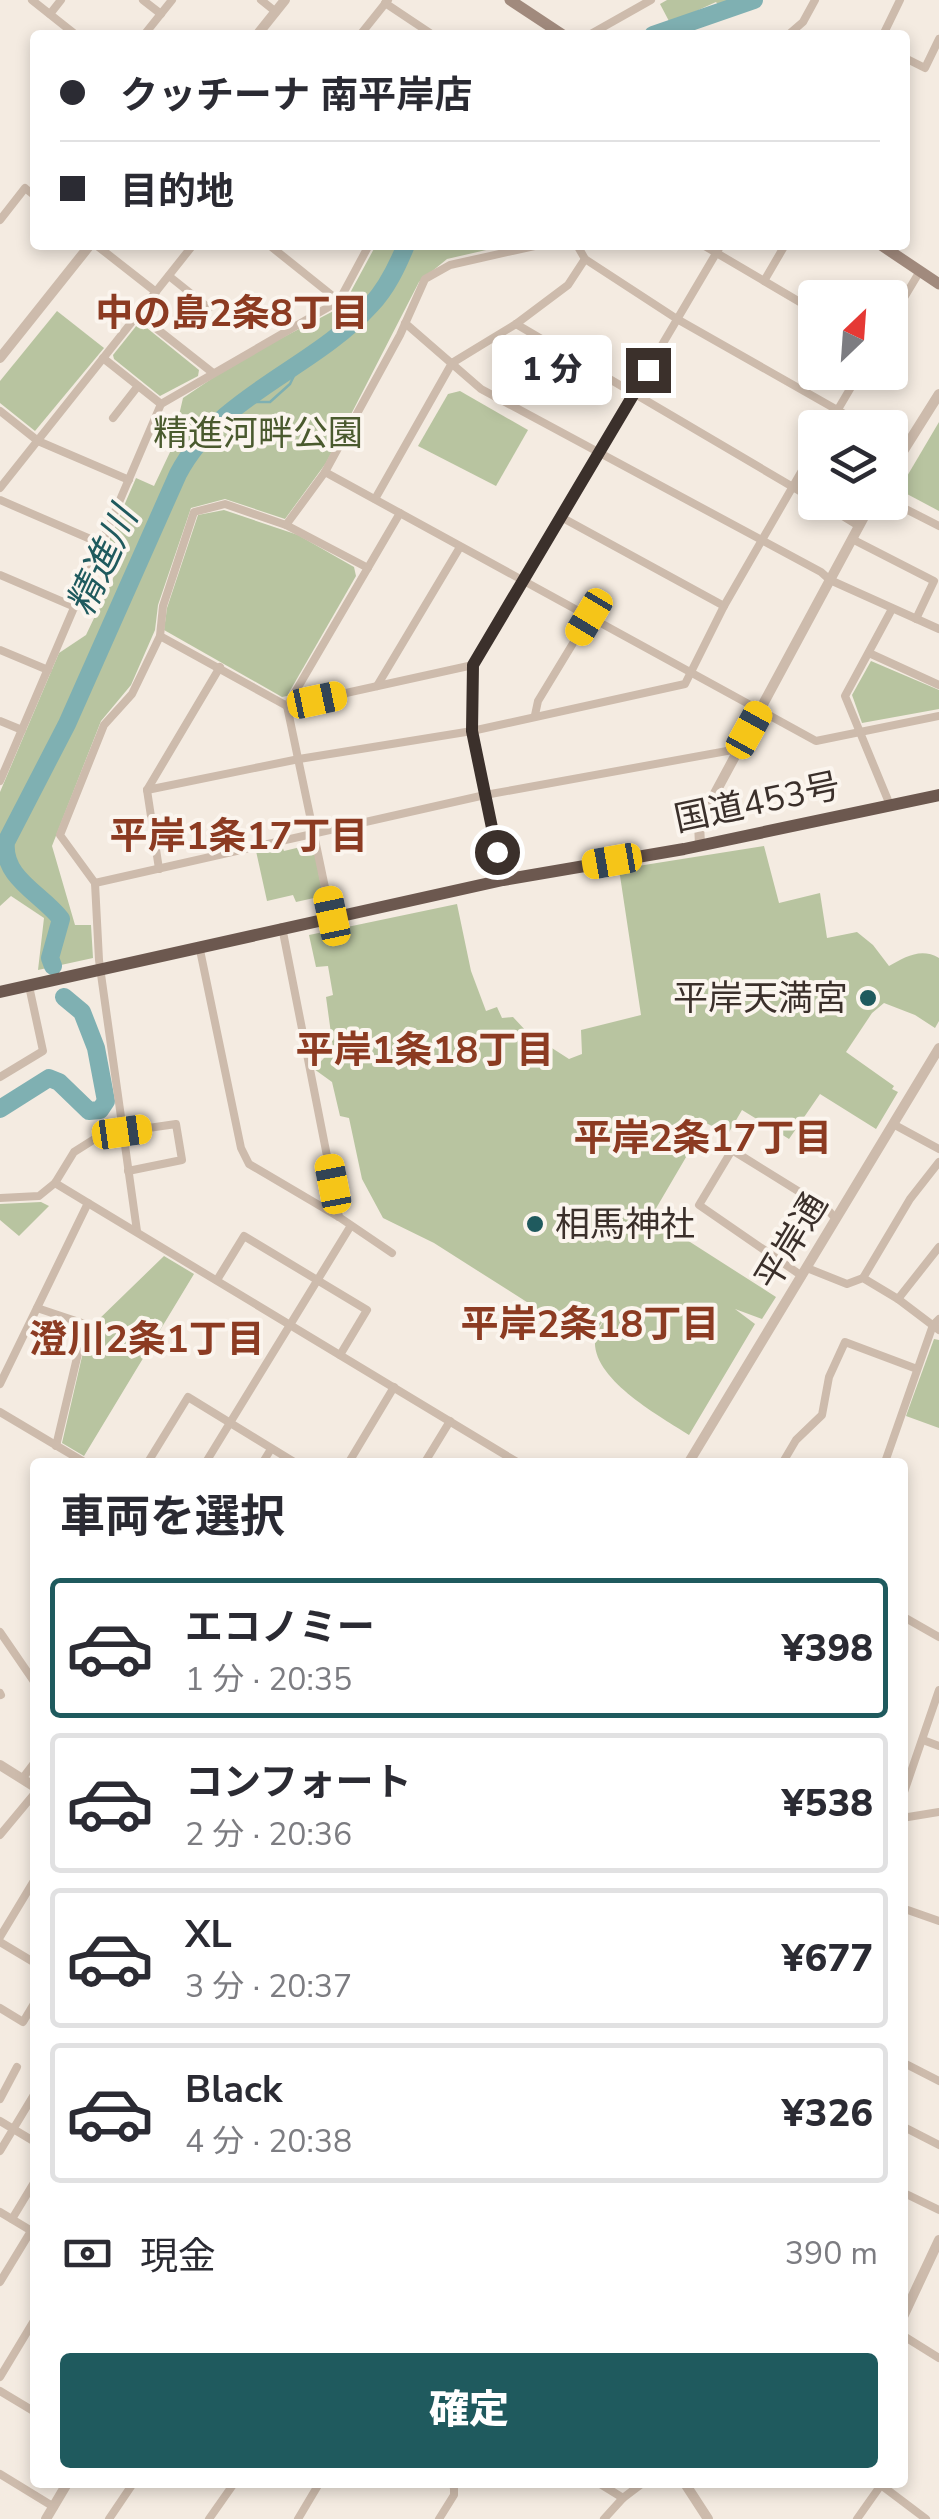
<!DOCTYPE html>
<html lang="ja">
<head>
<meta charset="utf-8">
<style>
  :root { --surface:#fff; --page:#f7f7f7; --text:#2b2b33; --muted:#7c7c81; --line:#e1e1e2; --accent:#1f5a5e }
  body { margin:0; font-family:"Nunito Sans","Noto Sans JP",sans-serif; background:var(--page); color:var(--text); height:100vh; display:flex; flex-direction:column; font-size:38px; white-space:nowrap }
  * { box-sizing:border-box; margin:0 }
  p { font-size:32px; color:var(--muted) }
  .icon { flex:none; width:55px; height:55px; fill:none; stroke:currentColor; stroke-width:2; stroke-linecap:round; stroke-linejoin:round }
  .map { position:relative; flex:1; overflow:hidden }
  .side { position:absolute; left:30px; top:1458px; width:878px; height:1030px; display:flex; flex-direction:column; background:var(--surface); border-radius:10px; box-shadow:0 5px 15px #0003 }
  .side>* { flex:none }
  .banner { position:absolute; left:30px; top:30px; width:880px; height:220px; border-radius:10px; box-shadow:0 5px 15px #0003; display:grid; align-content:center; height:220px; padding:0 30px; background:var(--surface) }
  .needle { width:65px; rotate:25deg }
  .controls { position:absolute; left:798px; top:280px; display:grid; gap:20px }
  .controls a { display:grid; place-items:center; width:110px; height:110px; border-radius:10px; background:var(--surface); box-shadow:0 5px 15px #0003; font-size:50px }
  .end { position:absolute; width:45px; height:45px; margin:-22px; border:12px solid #3b302b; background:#fff; box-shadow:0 0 0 5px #fff }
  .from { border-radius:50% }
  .bubble { position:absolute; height:70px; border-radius:10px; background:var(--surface); box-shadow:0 5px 15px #0003; font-size:32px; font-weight:800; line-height:70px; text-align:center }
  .car { position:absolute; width:30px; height:60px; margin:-30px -15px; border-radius:12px; box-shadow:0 0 8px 2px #0007; background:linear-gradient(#f5c518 24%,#345 0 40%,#f5c518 0 76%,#345 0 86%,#f5c518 0) }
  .banner b { display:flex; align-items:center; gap:35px; height:95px; font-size:38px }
  .banner b+b { border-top:2px solid var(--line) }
  .banner i { width:25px; height:25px; background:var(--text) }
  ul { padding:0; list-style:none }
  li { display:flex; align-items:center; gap:30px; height:140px; margin:0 20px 15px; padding:0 10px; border:5px solid var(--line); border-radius:10px }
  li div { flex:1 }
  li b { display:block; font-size:38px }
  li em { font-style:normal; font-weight:800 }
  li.on { border-color:var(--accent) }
  li>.icon { width:90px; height:90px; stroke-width:1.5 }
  h2 { padding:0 30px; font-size:45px; line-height:120px }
  .pay { display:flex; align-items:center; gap:25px; height:110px; padding:0 30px; font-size:38px }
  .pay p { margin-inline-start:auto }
  .button { display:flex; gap:20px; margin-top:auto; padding:20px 30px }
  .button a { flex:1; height:115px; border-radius:10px; background:var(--accent); color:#fff; font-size:40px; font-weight:800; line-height:115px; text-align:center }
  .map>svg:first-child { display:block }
  .green { fill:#b8c4a0 }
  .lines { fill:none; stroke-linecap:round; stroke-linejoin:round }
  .stream { stroke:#7fb0b2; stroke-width:2.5 }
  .river { stroke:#7fb0b2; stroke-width:18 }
  .minor { stroke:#cdbbac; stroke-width:8 }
  .tertiary { stroke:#cdbbac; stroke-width:10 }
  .secondary { stroke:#a18a7d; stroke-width:11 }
  .trunk { stroke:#6c584f; stroke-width:12 }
  .route { stroke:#3b302b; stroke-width:12 }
  .poi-dot { fill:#1f5a5e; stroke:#fbf5ee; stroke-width:4 }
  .labels { text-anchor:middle; stroke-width:8; stroke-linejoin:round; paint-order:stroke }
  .park-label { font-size:35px; fill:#4a5a2e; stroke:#fbf5ee }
  .street-label { font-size:35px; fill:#3b302b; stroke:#fbf5ee }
  .poi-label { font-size:35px; fill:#3b302b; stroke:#fbf5ee; text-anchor:end }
  .neighbourhood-label { font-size:38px; font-weight:bold; fill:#8c3b22; stroke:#fbf5ee }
  .water-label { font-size:38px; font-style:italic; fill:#1f5a5e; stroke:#fbf5ee }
</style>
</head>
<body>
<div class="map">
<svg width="939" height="2519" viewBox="0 0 939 2519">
  <rect width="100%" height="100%" fill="#f4ebe1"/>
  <!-- green -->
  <g class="green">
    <path d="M667 0H734L720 7 716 2 670 23 660 4Z"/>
    <path d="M376 245H508L447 259 419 282 326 463 285 519 225 499 191 508 158 605 155 630 131 685 101 721 52 846 75 925H91L93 958 38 970 44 918 11 896 0 906V792L59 653 86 635 125 553 107 545 136 478 154 486 171 450 183 398 238 361 343 306Z"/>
    <path d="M57 311 104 348 35 431 0 403V381Z"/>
    <path d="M142 324 199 370 198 376 160 396 114 359 113 355 137 325Z"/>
    <path d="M460 391 528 430 496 486 418 446 448 394Z"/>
    <path d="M939 422V511L907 494 903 483Z"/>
    <path d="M224 510 298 535 354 567 356 576 287 696 282 697 164 630 167 608 198 515Z"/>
    <path d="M871 661 939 690V709L862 723 852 695Z"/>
    <path d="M313 844 323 896 296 902 293 895 267 901 256 851 282 846 284 851Z"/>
    <path d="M764 846 779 903 820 893 827 938 857 932 873 945 889 966C905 957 921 947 939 958V1021L935 1028 915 1015 884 1003 872 1013 846 1052 894 1086 892 1089 898 1092 876 1129 820 1094 789 1139 742 1110 728 1134 706 1123 651 1217 776 1297 762 1319 735 1309 755 1324 689 1435C660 1416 585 1376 596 1334 598 1329 602 1325 604 1320L588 1341 434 1243 383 1218 362 1179 349 1118 340 1116 332 1082 314 1069 333 1048 326 997 333 995 328 966 316 967 309 935 457 904 471 971 486 1011 497 1007 502 1018 513 1017 527 1032 569 1059 582 1054 581 1030 641 1015 619 869Z"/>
    <path d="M41 1202 49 1206 19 1236 0 1220V1204Z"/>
    <path d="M164 1256 194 1274 84 1456 62 1443 90 1322 94 1324Z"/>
    <path d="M934 1339 939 1340V1428L906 1416Z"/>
  </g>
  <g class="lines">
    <!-- stream -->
    <path class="stream" d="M243 402H270L290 384 301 361"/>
    <!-- river -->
    <g class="river">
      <path d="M653 35 754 0"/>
      <path d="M53 966 50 958 61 919C42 894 2 878 6 842L67 724 178 474C220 394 312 370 371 305 387 288 397 267 406 245"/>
      <path d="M0 1109 49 1078 59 1082 89 1111 100 1110 106 1101 96 1048 82 1012 64 997"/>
    </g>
    <!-- minor -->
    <g class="minor">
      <path d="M32 0 76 35"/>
      <path d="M143 0 161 14"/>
      <path d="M261 0 276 12"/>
      <path d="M385 3 433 35"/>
      <path d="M50 14 61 0"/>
      <path d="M144 35 172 0"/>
      <path d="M360 35 388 0"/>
      <path d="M589 35 651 0"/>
      <path d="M788 35 803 22 815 0"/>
      <path d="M883 35 900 0"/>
      <path d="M905 58 925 68 939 39"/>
      <path d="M0 220 25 188 35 196"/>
      <path d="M96 245 156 292"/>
      <path d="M269 245 339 301"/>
      <path d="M577 245 585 259 677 319 869 428"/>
      <path d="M703 245 815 311"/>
      <path d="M169 276 209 308"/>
      <path d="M764 281 785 245"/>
      <path d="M138 314 213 373"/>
      <path d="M890 321 920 271"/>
      <path d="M405 323 481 389 821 572 830 580 939 629"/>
      <path d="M516 324 815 500"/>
      <path d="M103 358 161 404"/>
      <path d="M0 411 38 441 129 480"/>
      <path d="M113 418 138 386"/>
      <path d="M827 428 860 372"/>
      <path d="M890 438 906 446"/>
      <path d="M325 472 816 741 939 716"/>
      <path d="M0 488 193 245"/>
      <path d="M375 499 452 363 516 324 568 285 585 259"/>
      <path d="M0 500 102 544"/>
      <path d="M890 501 939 526"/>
      <path d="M820 502 859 526"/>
      <path d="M561 517 724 606"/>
      <path d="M852 539 934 581 916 619"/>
      <path d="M368 568 286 525 325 472 400 335 425 279 450 265 539 245"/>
      <path d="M0 575 75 607"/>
      <path d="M160 636 163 606 194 512 225 504 286 525"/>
      <path d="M0 650 48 670"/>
      <path d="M869 653 939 685"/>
      <path d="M377 686 460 547"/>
      <path d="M535 715 538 701 589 617"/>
      <path d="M0 721 22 730"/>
      <path d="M0 781 161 404 339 301 369 245"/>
      <path d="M147 790 299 759 472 731 685 684 724 606 815 448"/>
      <path d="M890 805 845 696 892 609"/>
      <path d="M159 869 147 790 220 667"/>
      <path d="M503 879 472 731 473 665 721 245"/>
      <path d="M95 883 485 795 738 749"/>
      <path d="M331 916 287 706 400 513"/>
      <path d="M282 927 339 1217"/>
      <path d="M200 950 241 1148 249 1164 339 1217 392 1253"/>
      <path d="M0 1077 43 1051 29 986"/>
      <path d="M893 1124 939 1149"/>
      <path d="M121 1132 176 1124 182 1160 128 1171"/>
      <path d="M55 1183 88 1203"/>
      <path d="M0 1198 39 1196 55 1183 74 1152 120 1123"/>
      <path d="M137 1231 99 960 95 883 60 835 104 725 132 694 160 636 287 706 473 665"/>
      <path d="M807 1268 847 1284 863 1278 898 1299 939 1330"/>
      <path d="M802 1276 699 1205 732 1150 827 1209 836 1219"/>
      <path d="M863 1278 910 1199 939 1162"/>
      <path d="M217 1280 244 1236 367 1310 340 1355"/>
      <path d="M898 1299 939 1247"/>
      <path d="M37 1308 85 1324 56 1446"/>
      <path d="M0 1384 88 1203 517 1462"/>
      <path d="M0 1412 84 1462"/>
      <path d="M148 1462 188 1397 294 1462"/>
      <path d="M206 1462 350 1227"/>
      <path d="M263 1462 271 1449"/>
      <path d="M349 1462 394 1387"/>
      <path d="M425 1462 450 1421"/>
      <path d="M783 1462 796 1440 822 1415 829 1377 845 1342 917 1369"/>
      <path d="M885 1462 933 1325 939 1319"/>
      <path d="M902 1616 939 1637"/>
      <path d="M0 1632 35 1683"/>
      <path d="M0 1693 1 1695"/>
      <path d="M923 1740 939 1746"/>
      <path d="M22 1779 35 1762"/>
      <path d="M902 1798 939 1690"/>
      <path d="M902 1818 939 1812"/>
      <path d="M0 1835 35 1793"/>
      <path d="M902 1908 939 1921"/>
      <path d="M0 1937 35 1879"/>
      <path d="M0 1942 35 1963"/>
      <path d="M0 2008 23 2022 35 2002"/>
      <path d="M902 2062 939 2081"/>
      <path d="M0 2099 17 2067"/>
      <path d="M0 2121 35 2142"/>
      <path d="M902 2126 939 2145"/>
      <path d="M0 2151 35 2093"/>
      <path d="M902 2192 939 2210"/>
      <path d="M0 2212 35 2233"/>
      <path d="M12 2219 35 2181"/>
      <path d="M0 2282 31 2231"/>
      <path d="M902 2335 939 2358"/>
      <path d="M0 2377 35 2319"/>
      <path d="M0 2391 35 2412"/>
      <path d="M0 2474 54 2507"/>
      <path d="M597 2482 623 2498 644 2482"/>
      <path d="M109 2519 134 2482"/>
      <path d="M209 2519 235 2482"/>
      <path d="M298 2519 320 2482"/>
      <path d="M439 2519 454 2495V2487L449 2482"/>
      <path d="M604 2519 623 2498"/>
      <path d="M857 2519 881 2485 926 2519"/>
    </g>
    <!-- tertiary -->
    <g class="tertiary">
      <path d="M257 35 285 0"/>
      <path d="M0 358 90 245"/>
      <path d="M890 472 939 394"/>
      <path d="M700 845 699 823 872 502"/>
      <path d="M689 1462 939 1048"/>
      <path d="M0 1765 35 1787"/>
      <path d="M902 2319 939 2240"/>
      <path d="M684 2482 708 2519"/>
      <path d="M46 2519 68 2482"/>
    </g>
    <!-- secondary -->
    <g class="secondary">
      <path d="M510 0 563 35"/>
      <path d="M881 245 939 284"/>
    </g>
    <!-- trunk -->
    <path class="trunk" d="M0 992 503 880 684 849 939 795"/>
  </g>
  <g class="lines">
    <!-- route -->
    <path class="route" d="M497 852 472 731 473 665 648 370"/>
  </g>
  <!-- markers -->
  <g class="poi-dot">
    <circle cx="868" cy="998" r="10"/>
    <circle cx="535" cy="1224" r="10"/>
  </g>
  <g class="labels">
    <!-- park labels -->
    <g class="park-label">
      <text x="258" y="445">精進河畔公園</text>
    </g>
    <!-- street labels -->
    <g class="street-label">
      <text transform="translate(757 802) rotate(-12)" y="12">国道453号</text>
      <text transform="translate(791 1241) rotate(-59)" y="12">平岸通</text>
    </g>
    <!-- poi labels -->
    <g class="poi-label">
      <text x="848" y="1010">平岸天満宮</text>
      <text x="555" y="1236" text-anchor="start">相馬神社</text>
    </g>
    <!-- neighbourhood labels -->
    <g class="neighbourhood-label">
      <text x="232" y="326">中の島2条8丁目</text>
      <text x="239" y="849">平岸1条17丁目</text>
      <text x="425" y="1063">平岸1条18丁目</text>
      <text x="703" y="1151">平岸2条17丁目</text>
      <text x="590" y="1337">平岸2条18丁目</text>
      <text x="147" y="1352">澄川2条1丁目</text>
    </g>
    <!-- water labels -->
    <g class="water-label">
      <text transform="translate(102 561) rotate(-65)" y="13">精進川</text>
    </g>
  </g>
</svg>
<div class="controls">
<a><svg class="needle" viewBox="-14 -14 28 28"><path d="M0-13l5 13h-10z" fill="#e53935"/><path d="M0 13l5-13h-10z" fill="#7c7c81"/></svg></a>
<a><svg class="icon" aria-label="layers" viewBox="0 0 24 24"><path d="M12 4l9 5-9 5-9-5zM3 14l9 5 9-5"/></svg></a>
</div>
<i class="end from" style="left:497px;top:852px"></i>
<i class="end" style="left:648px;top:370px"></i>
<div class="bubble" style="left:492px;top:335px;width:120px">1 分</div>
<i class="car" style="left:589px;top:617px;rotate:211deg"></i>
<i class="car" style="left:317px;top:700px;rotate:78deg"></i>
<i class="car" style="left:749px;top:730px;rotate:29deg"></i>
<i class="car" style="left:612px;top:861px;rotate:260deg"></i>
<i class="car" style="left:332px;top:916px;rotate:348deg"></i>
<i class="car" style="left:122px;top:1132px;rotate:82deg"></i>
<i class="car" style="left:333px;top:1184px;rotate:349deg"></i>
<div class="banner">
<b><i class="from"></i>クッチーナ 南平岸店</b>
<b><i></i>目的地</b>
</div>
<section class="side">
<h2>車両を選択</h2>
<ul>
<li class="on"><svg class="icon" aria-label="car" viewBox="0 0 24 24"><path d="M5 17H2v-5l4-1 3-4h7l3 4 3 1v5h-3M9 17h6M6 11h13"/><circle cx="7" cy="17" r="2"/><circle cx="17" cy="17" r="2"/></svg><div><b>エコノミー</b><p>1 分 · 20:35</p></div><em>¥398</em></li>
<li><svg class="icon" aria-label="car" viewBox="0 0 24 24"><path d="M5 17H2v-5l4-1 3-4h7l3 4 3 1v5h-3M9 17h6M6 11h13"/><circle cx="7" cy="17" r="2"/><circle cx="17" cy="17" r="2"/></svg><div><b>コンフォート</b><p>2 分 · 20:36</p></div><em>¥538</em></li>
<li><svg class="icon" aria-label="car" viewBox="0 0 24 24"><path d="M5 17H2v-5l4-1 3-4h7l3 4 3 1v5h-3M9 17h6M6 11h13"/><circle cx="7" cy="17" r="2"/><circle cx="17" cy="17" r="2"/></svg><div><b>XL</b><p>3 分 · 20:37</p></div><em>¥677</em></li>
<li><svg class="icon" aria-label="car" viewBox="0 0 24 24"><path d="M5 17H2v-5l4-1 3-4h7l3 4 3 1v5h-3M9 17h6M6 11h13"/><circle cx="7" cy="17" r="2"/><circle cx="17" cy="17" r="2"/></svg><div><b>Black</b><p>4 分 · 20:38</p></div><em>¥326</em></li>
</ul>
<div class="pay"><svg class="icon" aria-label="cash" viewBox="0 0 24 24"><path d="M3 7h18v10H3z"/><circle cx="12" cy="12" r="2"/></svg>現金<p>390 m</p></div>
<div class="button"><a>確定</a></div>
</section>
</div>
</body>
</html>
